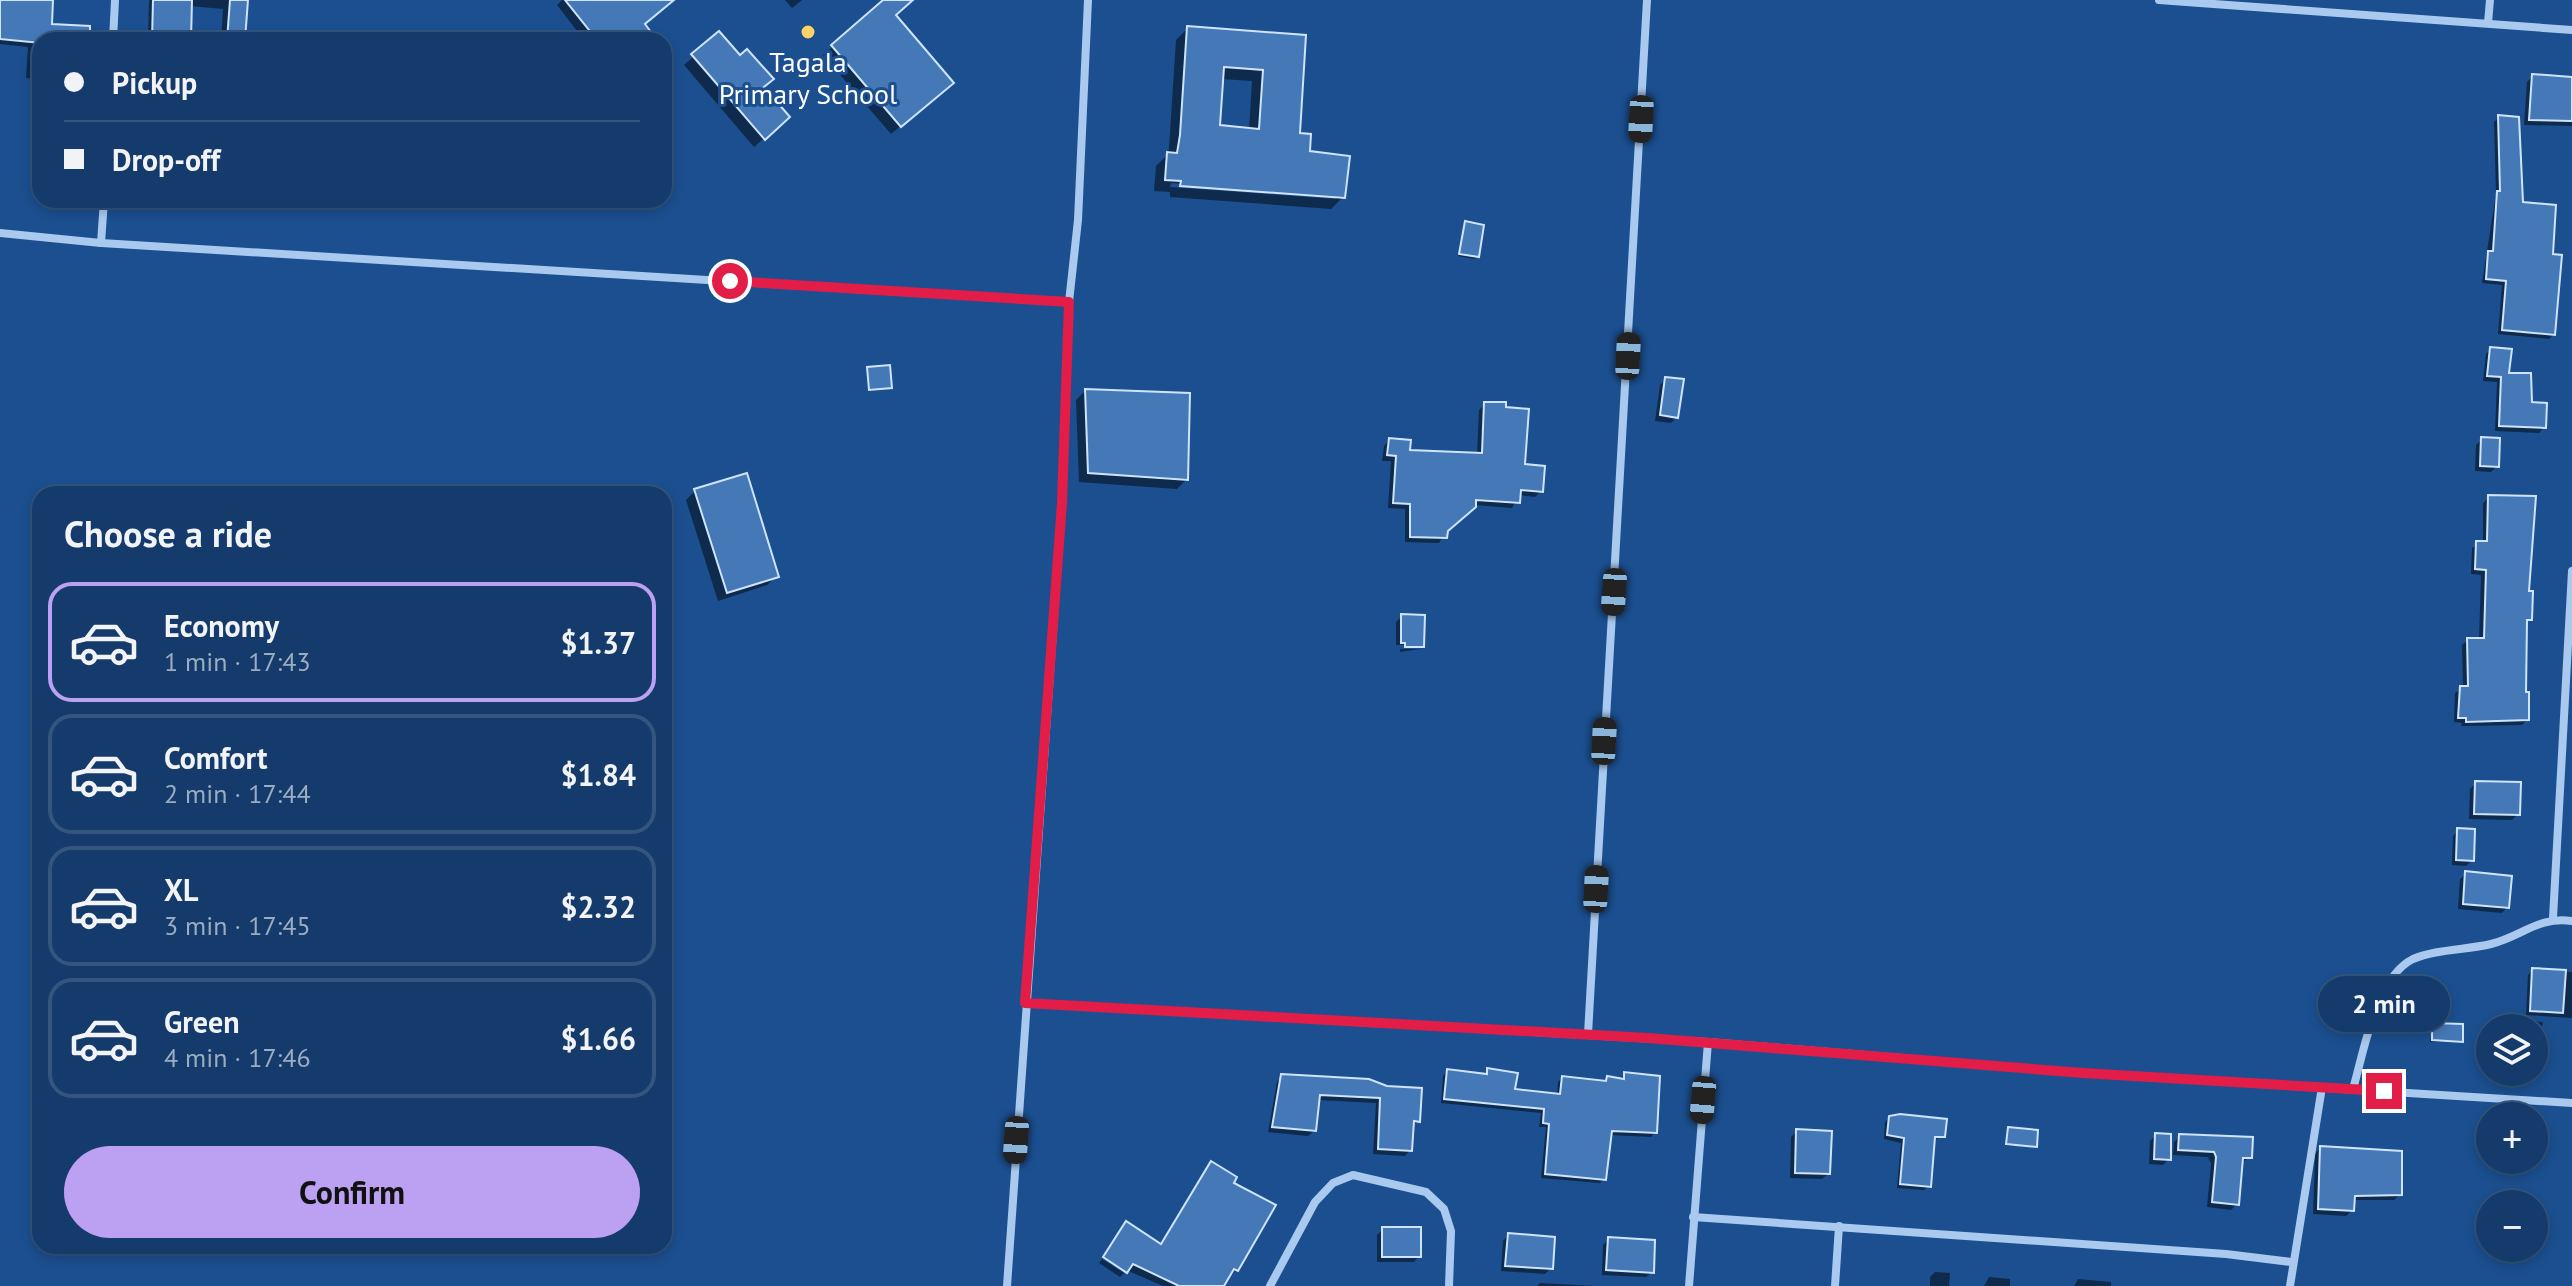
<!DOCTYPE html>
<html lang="en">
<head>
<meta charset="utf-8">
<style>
  :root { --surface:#143b6b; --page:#1d4271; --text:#f1f3f6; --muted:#9dadc1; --line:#33557e; --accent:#bca0f2 }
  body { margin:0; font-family:"PT Sans",sans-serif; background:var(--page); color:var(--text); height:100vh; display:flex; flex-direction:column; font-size:30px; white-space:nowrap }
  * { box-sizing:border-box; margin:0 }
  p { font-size:26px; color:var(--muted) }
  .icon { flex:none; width:44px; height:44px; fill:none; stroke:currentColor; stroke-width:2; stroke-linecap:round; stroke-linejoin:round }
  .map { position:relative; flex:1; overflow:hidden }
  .panel { position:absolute; left:32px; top:486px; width:640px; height:768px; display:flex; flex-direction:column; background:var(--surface); border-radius:24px; box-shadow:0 4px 12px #0003,0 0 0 2px var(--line) }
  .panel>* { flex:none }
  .guide { position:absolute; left:32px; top:32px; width:640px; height:176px; border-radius:24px; box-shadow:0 4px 12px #0003,0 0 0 2px var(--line); display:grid; align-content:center; height:176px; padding:0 32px; background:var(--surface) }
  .fabs { position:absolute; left:2476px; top:1014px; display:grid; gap:16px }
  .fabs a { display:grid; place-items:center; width:72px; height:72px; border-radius:50%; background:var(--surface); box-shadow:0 4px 12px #0003,0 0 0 2px var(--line); font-size:40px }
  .end { position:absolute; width:36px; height:36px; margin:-18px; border:10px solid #e11d48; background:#fff; box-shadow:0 0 0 4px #fff }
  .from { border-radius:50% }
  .bubble { position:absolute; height:56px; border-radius:28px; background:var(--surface); box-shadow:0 4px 12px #0003,0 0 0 2px var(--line); font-size:26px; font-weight:700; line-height:56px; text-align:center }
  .car { position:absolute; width:24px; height:48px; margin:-24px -12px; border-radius:10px; box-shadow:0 0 6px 2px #0007; background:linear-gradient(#222 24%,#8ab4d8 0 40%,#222 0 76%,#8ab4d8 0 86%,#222 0) }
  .guide b { display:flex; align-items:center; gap:28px; height:76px; font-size:30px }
  .guide b+b { border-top:2px solid var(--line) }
  .guide i { width:20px; height:20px; background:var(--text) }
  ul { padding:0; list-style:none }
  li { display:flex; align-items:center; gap:24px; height:120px; margin:0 16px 12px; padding:0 16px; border:4px solid var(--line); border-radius:24px }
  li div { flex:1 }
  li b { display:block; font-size:30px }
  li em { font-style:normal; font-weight:700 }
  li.current { border-color:var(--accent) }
  li>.icon { width:72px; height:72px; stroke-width:1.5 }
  h2 { padding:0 32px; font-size:36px; line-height:96px }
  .button { display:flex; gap:16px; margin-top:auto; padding:16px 32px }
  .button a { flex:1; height:92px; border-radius:48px; background:var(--accent); color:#111; font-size:32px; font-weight:700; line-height:92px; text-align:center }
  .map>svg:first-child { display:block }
  .shadow { fill:#0007; fill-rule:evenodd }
  .building { fill:#4478b7; stroke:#cfe3fa; stroke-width:2; fill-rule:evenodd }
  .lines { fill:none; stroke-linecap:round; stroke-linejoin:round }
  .minor { stroke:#a9c9ee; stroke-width:8 }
  .route { stroke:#e11d48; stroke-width:10 }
  .poi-dot { fill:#ffd166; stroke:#1b4f8f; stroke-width:3 }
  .labels { text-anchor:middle; stroke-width:6; stroke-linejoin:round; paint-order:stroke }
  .poi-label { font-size:28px; fill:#fff; stroke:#1b4f8f }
</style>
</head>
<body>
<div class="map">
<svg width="2572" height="1286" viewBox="0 0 2572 1286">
  <rect width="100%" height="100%" fill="#1b4f8f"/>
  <!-- shadow -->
  <g class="shadow">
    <path d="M0 0H51L50 26 63 40H40V79L26 78 28 47 0 44Z"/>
    <path d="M149 0H249L243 40H221L223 9 190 6 189 40H148Z"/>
    <path d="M562 0H673L643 25 654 40H584L557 5Z"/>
    <path d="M785 0H802L792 8Z"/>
    <path d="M886 0H912L894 15 942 91 891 134 823 55Z"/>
    <path d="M1188 28 1304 37 1298 135 1343 197 1331 209 1170 197V192L1154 191 1156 166 1168 154 1169 148 1176 40ZM1221 79 1252 81 1249 130 1218 127ZM1171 183 1336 195V199L1170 187Z"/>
    <path d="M719 34 762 88 778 126 754 147 684 65Z"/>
    <path d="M2533 76H2572V126L2524 125 2527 82Z"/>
    <path d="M2499 117 2521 204 2551 256 2554 334 2549 339 2498 334 2502 285 2482 283 2496 194 2494 122Z"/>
    <path d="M149 200H191L188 203Z"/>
    <path d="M1465 223 1477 256 1475 259 1458 256Z"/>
    <path d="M2491 349 2544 427 2539 433 2495 431 2497 382 2483 381 2486 354Z"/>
    <path d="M868 369 890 387 868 391Z"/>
    <path d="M1666 379 1677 417 1671 423 1655 421 1660 385Z"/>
    <path d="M1085 391 1186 480 1177 489 1079 482 1076 400Z"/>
    <path d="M1485 404 1541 491 1535 497 1519 495 1512 508 1475 505 1446 532 1439 543 1405 542V509L1388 508 1391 461H1382L1384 446 1389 440 1408 452 1477 455 1479 410Z"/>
    <path d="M2482 439 2497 466 2491 472 2475 471 2476 445Z"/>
    <path d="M695 491 777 576 767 585 718 601 686 500Z"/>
    <path d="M2489 497 2527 592 2530 619 2524 624 2523 694 2527 720 2522 725 2461 726 2462 723 2454 722 2455 693 2463 688 2462 645 2468 640H2479L2481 575 2471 574 2472 548 2483 543V503Z"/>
    <path d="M1402 616 1422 647 1420 649V645H1396V622Z"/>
    <path d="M1400 649H1420L1400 652Z"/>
    <path d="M2476 783 2518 814 2512 820 2469 819 2470 789Z"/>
    <path d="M2458 830 2472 860 2466 866 2452 865 2453 836Z"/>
    <path d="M2466 874 2507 907 2502 913 2458 909 2460 879Z"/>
    <path d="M2533 970 2572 972V1018L2526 1015 2528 975Z"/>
    <path d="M2528 1021 2543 1022 2539 1039 2534 1038V1028H2525Z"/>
    <path d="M2433 1025 2461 1041 2430 1042Z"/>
    <path d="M1447 1071 1483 1075 1488 1071 1513 1091 1557 1096 1558 1082 1562 1078 1603 1082 1608 1078 1619 1080 1625 1074 1655 1132 1651 1137 1609 1135 1604 1179 1600 1183 1541 1178 1546 1127H1539L1541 1113 1441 1103 1443 1076Z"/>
    <path d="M1282 1076 1369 1081 1418 1121 1411 1127 1410 1150 1405 1156 1373 1154 1376 1103 1317 1100 1314 1131 1308 1136 1268 1132 1277 1082Z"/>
    <path d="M1889 1118 1943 1136 1935 1140 1929 1186 1924 1190 1897 1188 1901 1143 1884 1139 1885 1122Z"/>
    <path d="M2008 1129 2035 1146H2005Z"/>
    <path d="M1797 1131 1828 1174 1822 1179 1790 1178 1791 1137Z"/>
    <path d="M2156 1135 2169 1159 2163 1165 2149 1164 2150 1141Z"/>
    <path d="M2180 1136 2250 1157 2241 1163 2237 1204 2231 1210 2207 1207 2211 1164 2208 1157 2173 1155 2174 1142Z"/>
    <path d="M2320 1148 2400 1194 2394 1200H2352V1210L2346 1216 2313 1214 2315 1154Z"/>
    <path d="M1211 1163 1231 1184 1236 1270 1221 1286H1163L1126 1270 1104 1255 1126 1224 1160 1246Z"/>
    <path d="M1383 1229 1419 1256 1414 1262H1377V1235Z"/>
    <path d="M1508 1235 1551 1268 1545 1274 1501 1271 1503 1241Z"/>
    <path d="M1609 1239 1652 1272 1646 1277 1602 1275 1603 1245Z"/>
    <path d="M1102 1259 1124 1273 1120 1277 1099 1263Z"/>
    <path d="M1935 1272 1950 1273 1949 1286H1930V1277Z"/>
    <path d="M1989 1277 2010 1279V1286H1984Z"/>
    <path d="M2078 1279 2111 1282V1286H2074Z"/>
    <path d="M1540 1283 1595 1286H1537Z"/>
  </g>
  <!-- building -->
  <g class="building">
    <path d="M0 0H53L52 24 90 26V40H40V43L0 39Z"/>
    <path d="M153 0H192L191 40H152Z"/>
    <path d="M230 0H248L245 40H227Z"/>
    <path d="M565 0H674L645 24 657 40H597Z"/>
    <path d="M883 0H913L896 15 954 83 901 127 831 45Z"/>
    <path d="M1187 26 1306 35 1300 133 1311 134 1310 151 1350 156 1345 198 1180 186 1181 181 1165 180 1167 152 1177 153 1180 135ZM1224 67 1263 70 1259 129 1220 125Z"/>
    <path d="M719 31 740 55 747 49 774 79 764 87 790 117 765 140 691 54Z"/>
    <path d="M2532 74 2572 77V121L2529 120Z"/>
    <path d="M2498 115 2519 117 2523 202 2556 205 2553 254 2562 255 2555 335 2502 330 2506 281 2486 279 2488 251H2493L2497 191H2500Z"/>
    <path d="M1465 221 1484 225 1479 257 1459 254Z"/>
    <path d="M2490 347 2512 349 2509 373H2531L2532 402 2547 403 2546 428 2499 426 2501 377 2487 376Z"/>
    <path d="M890 365 892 388 869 390 867 367Z"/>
    <path d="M1665 377 1684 379 1678 418 1660 415Z"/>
    <path d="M1085 389 1190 393 1188 480 1088 473Z"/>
    <path d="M1484 402H1506V407L1529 409 1525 464 1545 466 1543 492 1521 490 1520 503 1476 500V507L1448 531 1447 538 1410 537V504L1393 503 1396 456 1387 455 1389 438 1411 440 1410 450 1482 453Z"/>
    <path d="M2481 437 2500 438 2499 467 2480 466Z"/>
    <path d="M747 473 779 577 727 593 694 489Z"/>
    <path d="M2488 495 2536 496 2529 591H2533L2532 620H2527L2526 692H2529V720L2466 722V718H2458L2460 686H2468L2467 638H2484L2486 570 2475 569 2476 541H2487Z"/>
    <path d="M1401 614 1425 615 1424 647H1405V643H1401Z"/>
    <path d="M2475 781 2521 782 2520 815 2474 814Z"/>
    <path d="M2457 828 2475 829 2474 861 2456 860Z"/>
    <path d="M2465 871 2512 876 2509 908 2463 904Z"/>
    <path d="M2532 968 2566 970 2563 1013 2530 1011Z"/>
    <path d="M2432 1023 2463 1024V1042L2432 1040Z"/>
    <path d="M1487 1068 1518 1073 1515 1089 1560 1094 1562 1076 1606 1081 1607 1076 1624 1079V1072L1660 1076 1657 1133 1612 1131 1606 1180 1545 1174 1549 1124 1543 1123 1544 1109 1444 1099 1447 1069 1487 1074Z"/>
    <path d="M1281 1074 1369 1079 1387 1086 1422 1088 1420 1122 1414 1121 1412 1151 1378 1149 1380 1098 1320 1095 1316 1131 1272 1127Z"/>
    <path d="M1900 1114 1947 1119 1945 1137H1935L1931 1187 1900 1184 1904 1138 1887 1135 1889 1116Z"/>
    <path d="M2008 1127 2038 1130 2037 1147 2006 1144Z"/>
    <path d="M1796 1129 1832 1131 1830 1174 1795 1173Z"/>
    <path d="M2155 1133 2171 1134V1160L2154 1159Z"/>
    <path d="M2179 1134 2253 1137 2252 1158H2243L2239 1205 2212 1202 2216 1157 2214 1152 2178 1150Z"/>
    <path d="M2320 1146 2402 1151V1195L2355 1196 2354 1211 2318 1209Z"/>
    <path d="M1211 1161 1237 1177 1234 1183 1276 1205 1238 1271 1234 1269 1224 1286H1179L1133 1264 1127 1273 1103 1257 1126 1221 1161 1244Z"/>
    <rect x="1382" y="1227" width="39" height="30"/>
    <path d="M1508 1233 1555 1237 1553 1269 1505 1266Z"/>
    <path d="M1608 1237 1655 1240 1654 1273 1606 1270Z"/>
  </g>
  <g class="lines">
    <!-- minor -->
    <g class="minor">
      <path d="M2159 0 2572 30"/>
      <path d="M2488 23 2490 0"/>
      <path d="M113 40 115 0"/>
      <path d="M0 233 101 243 1069 302"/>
      <path d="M101 243 104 200"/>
      <path d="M2553 918 2572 571"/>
      <path d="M1025 1003 1708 1042 2083 1073 2572 1103"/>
      <path d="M1588 1034 1647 0"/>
      <path d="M2353 1089C2364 1051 2376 977 2413 959 2436 949 2467 950 2491 944 2522 936 2539 916 2572 921"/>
      <path d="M1693 1217 2226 1254 2291 1262"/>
      <path d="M1007 1286 1062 503 1069 302 1078 220 1088 0"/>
      <path d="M1270 1286 1315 1202 1333 1183 1353 1175 1426 1192 1444 1209 1451 1231 1449 1286"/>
      <path d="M1689 1286 1708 1042"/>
      <path d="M1835 1286 1839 1226"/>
      <path d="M2290 1286 2322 1087"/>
    </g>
  </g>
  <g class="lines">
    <!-- route -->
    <path class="route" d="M730 281 1069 302 1062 503 1025 1003 1648 1038 2083 1073 2384 1091"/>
  </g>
  <!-- markers -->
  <circle class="poi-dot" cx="808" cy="32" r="8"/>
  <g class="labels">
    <!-- poi labels -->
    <g class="poi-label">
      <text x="808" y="72">Tagala<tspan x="808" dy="32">Primary School</tspan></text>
    </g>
  </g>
</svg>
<div class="fabs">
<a><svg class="icon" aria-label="layers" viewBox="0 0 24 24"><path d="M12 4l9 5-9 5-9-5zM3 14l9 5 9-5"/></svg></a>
<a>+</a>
<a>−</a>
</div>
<i class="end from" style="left:730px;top:281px"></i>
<i class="end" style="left:2384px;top:1091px"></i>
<div class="bubble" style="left:2318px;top:976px;width:132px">2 min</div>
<i class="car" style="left:1641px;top:119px;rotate:183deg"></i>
<i class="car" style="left:1628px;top:356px;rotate:3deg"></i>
<i class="car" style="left:1614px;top:592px;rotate:184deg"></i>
<i class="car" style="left:1604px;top:741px;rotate:3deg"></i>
<i class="car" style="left:1596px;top:889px;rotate:3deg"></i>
<i class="car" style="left:1703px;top:1100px;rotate:185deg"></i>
<i class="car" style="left:1016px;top:1140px;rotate:184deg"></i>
<div class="guide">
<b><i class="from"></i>Pickup</b>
<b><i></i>Drop-off</b>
</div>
<section class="panel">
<h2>Choose a ride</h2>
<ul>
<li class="current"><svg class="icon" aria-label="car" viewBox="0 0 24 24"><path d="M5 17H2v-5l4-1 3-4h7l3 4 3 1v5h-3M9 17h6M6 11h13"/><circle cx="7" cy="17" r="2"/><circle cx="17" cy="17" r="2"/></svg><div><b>Economy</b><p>1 min · 17:43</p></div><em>$1.37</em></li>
<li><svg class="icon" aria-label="car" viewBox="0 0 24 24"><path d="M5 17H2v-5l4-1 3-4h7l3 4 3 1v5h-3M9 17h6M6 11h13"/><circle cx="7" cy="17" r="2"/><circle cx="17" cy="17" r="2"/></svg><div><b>Comfort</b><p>2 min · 17:44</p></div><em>$1.84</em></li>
<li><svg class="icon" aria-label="car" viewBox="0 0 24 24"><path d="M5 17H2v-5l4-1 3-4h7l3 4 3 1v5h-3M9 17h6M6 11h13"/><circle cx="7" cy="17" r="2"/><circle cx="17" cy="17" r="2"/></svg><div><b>XL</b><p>3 min · 17:45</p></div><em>$2.32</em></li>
<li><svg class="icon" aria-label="car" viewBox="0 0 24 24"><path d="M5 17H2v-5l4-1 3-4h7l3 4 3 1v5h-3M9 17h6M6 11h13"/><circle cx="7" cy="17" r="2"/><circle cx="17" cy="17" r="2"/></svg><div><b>Green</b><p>4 min · 17:46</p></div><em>$1.66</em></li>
</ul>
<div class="button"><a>Confirm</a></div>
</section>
</div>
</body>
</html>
